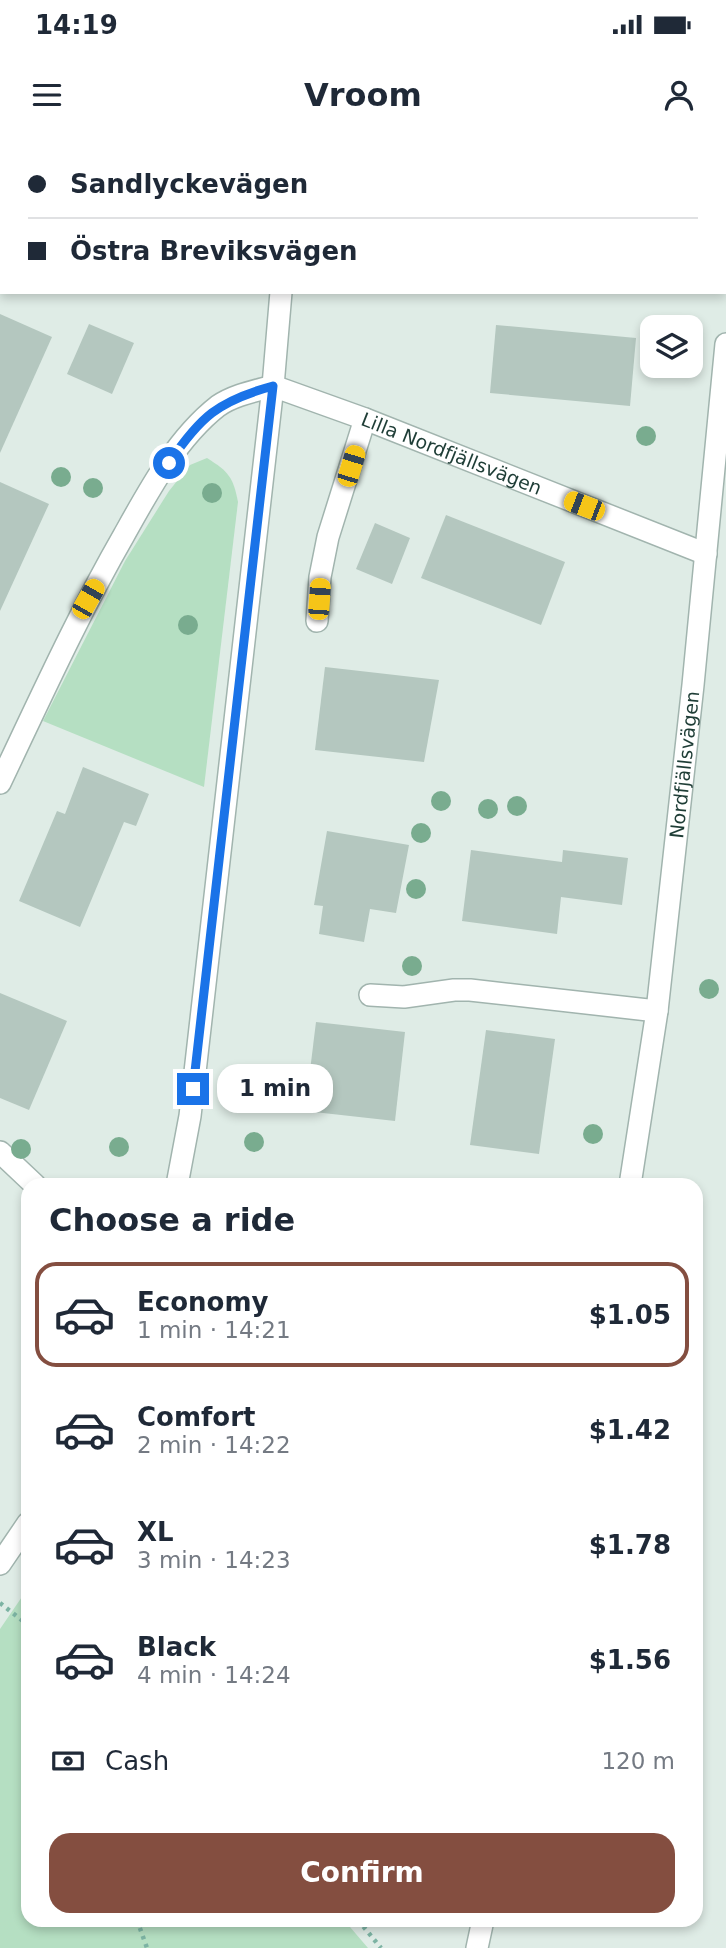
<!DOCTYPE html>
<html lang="en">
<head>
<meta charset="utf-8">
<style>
  :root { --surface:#fff; --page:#f6f6f7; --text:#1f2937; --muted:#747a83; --line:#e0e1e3; --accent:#844e40 }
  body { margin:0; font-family:"DejaVu Sans",sans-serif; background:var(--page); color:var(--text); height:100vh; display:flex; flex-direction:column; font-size:26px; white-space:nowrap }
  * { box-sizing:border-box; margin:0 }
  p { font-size:23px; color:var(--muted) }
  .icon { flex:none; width:38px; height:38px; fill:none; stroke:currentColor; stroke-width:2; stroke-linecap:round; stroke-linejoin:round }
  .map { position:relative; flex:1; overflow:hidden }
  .sheet { position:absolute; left:21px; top:1038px; width:682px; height:749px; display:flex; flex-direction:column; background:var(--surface); border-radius:21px; box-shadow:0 4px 10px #0003 }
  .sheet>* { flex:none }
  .top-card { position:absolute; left:0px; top:0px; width:726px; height:154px; box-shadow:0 4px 10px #0003; display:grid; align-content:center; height:154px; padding:0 28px; background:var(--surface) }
  .tools { position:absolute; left:640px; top:175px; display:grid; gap:14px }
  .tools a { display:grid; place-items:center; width:63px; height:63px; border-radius:14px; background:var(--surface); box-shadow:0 4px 10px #0003; font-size:35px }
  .end { position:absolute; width:32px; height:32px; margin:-16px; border:9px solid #1a73e8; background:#fff; box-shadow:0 0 0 4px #fff }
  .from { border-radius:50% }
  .bubble { position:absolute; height:49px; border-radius:21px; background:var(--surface); box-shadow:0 4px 10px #0003; font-size:23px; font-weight:600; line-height:49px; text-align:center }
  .car { position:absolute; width:21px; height:42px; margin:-21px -10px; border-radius:9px; box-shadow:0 0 5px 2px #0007; background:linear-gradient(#f5c518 24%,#345 0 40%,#f5c518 0 76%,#345 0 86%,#f5c518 0) }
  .top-card b { display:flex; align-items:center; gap:24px; height:66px; font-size:26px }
  .top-card b+b { border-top:2px solid var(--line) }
  .top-card i { width:18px; height:18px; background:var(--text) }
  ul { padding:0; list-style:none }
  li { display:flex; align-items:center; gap:21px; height:105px; margin:0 14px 10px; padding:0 14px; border:4px solid transparent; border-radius:21px }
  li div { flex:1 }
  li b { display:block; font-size:26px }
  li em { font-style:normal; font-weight:600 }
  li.current { border-color:var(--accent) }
  li>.icon { width:63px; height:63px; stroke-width:1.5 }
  h2 { padding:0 28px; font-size:32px; line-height:84px }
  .pay { display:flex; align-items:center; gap:18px; height:77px; padding:0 28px; font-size:26px }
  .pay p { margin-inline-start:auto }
  .cta { display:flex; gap:14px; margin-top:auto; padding:14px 28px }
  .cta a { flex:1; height:80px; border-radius:21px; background:var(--accent); color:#fff; font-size:28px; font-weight:600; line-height:80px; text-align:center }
  .status { display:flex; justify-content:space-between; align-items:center; height:49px; padding:0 35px; background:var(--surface); direction:ltr }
  .status svg { height:19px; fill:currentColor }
  header { display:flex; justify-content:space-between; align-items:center; height:91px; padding:0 28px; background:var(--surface); font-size:32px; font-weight:600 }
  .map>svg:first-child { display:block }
  .green { fill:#b5dfc2 }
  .building { fill:#b4c7bf }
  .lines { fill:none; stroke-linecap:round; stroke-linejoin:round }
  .minor-casing { stroke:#a1b4ae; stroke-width:24 }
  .path { stroke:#7cb3a3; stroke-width:4.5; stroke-dasharray:3.5 5; stroke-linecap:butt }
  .minor { stroke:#fff; stroke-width:21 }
  .tree { fill:#79ac8f }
  .route { stroke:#1a73e8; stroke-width:9 }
  .labels { text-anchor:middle; stroke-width:5; stroke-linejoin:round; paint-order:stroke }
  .street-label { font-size:19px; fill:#1e3d36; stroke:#f0f8f4 }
</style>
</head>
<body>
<div class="status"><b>14:19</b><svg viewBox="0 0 49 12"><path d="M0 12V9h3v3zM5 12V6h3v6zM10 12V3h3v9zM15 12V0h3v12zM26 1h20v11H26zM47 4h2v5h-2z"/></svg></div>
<header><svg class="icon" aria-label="menu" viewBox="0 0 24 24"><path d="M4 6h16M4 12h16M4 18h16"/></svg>Vroom<svg class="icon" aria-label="person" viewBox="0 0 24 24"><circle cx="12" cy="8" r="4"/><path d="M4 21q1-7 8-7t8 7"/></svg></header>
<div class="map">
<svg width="726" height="1808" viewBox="0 0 726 1808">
  <rect width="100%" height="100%" fill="#dfece6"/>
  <!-- green -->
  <g class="green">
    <path d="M207 318C229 332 233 337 238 362L204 647 43 581 125 421 169 351 190 325Z"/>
    <path d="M28 1448V1780H344L368 1808H0V1489Z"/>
  </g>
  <!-- building -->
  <g class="building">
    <path d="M0 174 52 197 0 313Z"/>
    <path d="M89 184 134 203 112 254 67 234Z"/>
    <path d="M496 185 636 198 630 266 490 253Z"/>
    <path d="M0 342 49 364 0 471Z"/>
    <path d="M446 375 565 422 541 485 421 438Z"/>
    <path d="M375 383 410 398 392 444 356 429Z"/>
    <path d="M325 527 439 540 424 622 315 610Z"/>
    <path d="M83 627 149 654 136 686 124 682 80 787 19 761 57 671 65 674Z"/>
    <path d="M327 691 409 705 396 773 370 769 364 802 319 794 323 766 314 765Z"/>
    <path d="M471 710 562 722 563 710 628 718 622 765 561 757 557 794 462 781Z"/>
    <path d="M0 853 67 881 29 970 0 958Z"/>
    <path d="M316 882 405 892 395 981 305 971Z"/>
    <path d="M486 890 555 899 539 1014 470 1005Z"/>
  </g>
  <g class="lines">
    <defs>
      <g id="minor">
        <path d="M310 2V0"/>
        <path id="s1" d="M273 246 365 279 706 414"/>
        <path d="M317 481 320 437 328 397 365 279"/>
        <path d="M0 643C40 559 78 475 124 395 149 350 177 298 218 266 234 255 255 251 273 246"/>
        <path d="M370 855 404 857 454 850H470L657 871"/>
        <path d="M0 1012 35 1045"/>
        <path d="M177 1045 190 976 273 246 281 152"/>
        <path id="s2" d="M630 1045 657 871 693 545 726 204"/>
        <path d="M0 1424 28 1383"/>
        <path d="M477 1808 483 1780"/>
      </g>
    </defs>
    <!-- minor casing -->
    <use href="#minor" class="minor-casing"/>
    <!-- path -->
    <g class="path">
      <path d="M0 1463 28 1485"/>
      <path d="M137 1780 147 1808"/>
      <path d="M358 1780 381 1808"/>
    </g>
    <!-- minor -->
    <use href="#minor" class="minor"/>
  </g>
  <!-- trees -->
  <g class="tree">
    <circle cx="646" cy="296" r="10"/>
    <circle cx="61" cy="337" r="10"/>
    <circle cx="93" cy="348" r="10"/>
    <circle cx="212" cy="353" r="10"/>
    <circle cx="188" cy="485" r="10"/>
    <circle cx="441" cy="661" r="10"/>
    <circle cx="517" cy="666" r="10"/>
    <circle cx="488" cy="669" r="10"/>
    <circle cx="421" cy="693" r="10"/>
    <circle cx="416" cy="749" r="10"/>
    <circle cx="412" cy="826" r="10"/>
    <circle cx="709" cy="849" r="10"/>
    <circle cx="593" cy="994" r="10"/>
    <circle cx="254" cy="1002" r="10"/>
    <circle cx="119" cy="1007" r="10"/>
    <circle cx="21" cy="1009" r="10"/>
  </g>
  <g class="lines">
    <!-- route -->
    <path class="route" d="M169 323C200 277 218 261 273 246L193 949"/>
  </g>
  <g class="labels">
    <!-- street labels -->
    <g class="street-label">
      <text dy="7" stroke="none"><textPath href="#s1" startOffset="191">Lilla Nordfjällsvägen</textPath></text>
      <text dy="7" stroke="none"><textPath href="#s2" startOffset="424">Nordfjällsvägen</textPath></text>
    </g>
  </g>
</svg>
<div class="tools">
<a><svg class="icon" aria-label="layers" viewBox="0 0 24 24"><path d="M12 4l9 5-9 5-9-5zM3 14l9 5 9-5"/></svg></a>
</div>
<i class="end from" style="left:169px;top:323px"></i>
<i class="end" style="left:193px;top:949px"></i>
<div class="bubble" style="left:217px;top:924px;width:116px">1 min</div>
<i class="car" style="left:351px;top:326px;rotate:17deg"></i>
<i class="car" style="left:584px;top:366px;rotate:291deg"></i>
<i class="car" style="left:88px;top:459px;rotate:30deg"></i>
<i class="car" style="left:319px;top:459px;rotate:4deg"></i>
<div class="top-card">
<b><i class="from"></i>Sandlyckevägen</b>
<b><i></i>Östra Breviksvägen</b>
</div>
<section class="sheet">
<h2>Choose a ride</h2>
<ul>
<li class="current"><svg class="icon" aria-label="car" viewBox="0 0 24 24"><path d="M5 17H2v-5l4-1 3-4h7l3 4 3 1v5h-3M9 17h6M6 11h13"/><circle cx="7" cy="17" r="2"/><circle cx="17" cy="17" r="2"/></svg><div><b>Economy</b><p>1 min · 14:21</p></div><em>$1.05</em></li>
<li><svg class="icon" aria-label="car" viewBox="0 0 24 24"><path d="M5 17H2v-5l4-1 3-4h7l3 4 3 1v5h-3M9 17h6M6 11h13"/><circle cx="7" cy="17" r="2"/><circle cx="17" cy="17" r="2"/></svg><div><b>Comfort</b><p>2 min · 14:22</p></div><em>$1.42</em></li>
<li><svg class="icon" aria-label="car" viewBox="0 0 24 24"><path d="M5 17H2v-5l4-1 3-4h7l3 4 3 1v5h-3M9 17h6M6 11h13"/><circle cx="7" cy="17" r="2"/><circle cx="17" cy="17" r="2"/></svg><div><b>XL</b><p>3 min · 14:23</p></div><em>$1.78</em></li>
<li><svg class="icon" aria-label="car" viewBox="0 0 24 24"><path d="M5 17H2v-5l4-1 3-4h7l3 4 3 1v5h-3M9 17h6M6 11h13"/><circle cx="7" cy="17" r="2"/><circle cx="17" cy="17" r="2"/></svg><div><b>Black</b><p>4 min · 14:24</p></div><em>$1.56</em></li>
</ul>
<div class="pay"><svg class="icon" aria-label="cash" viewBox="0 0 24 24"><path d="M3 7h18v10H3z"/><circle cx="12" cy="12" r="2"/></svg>Cash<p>120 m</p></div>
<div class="cta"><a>Confirm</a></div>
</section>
</div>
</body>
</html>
